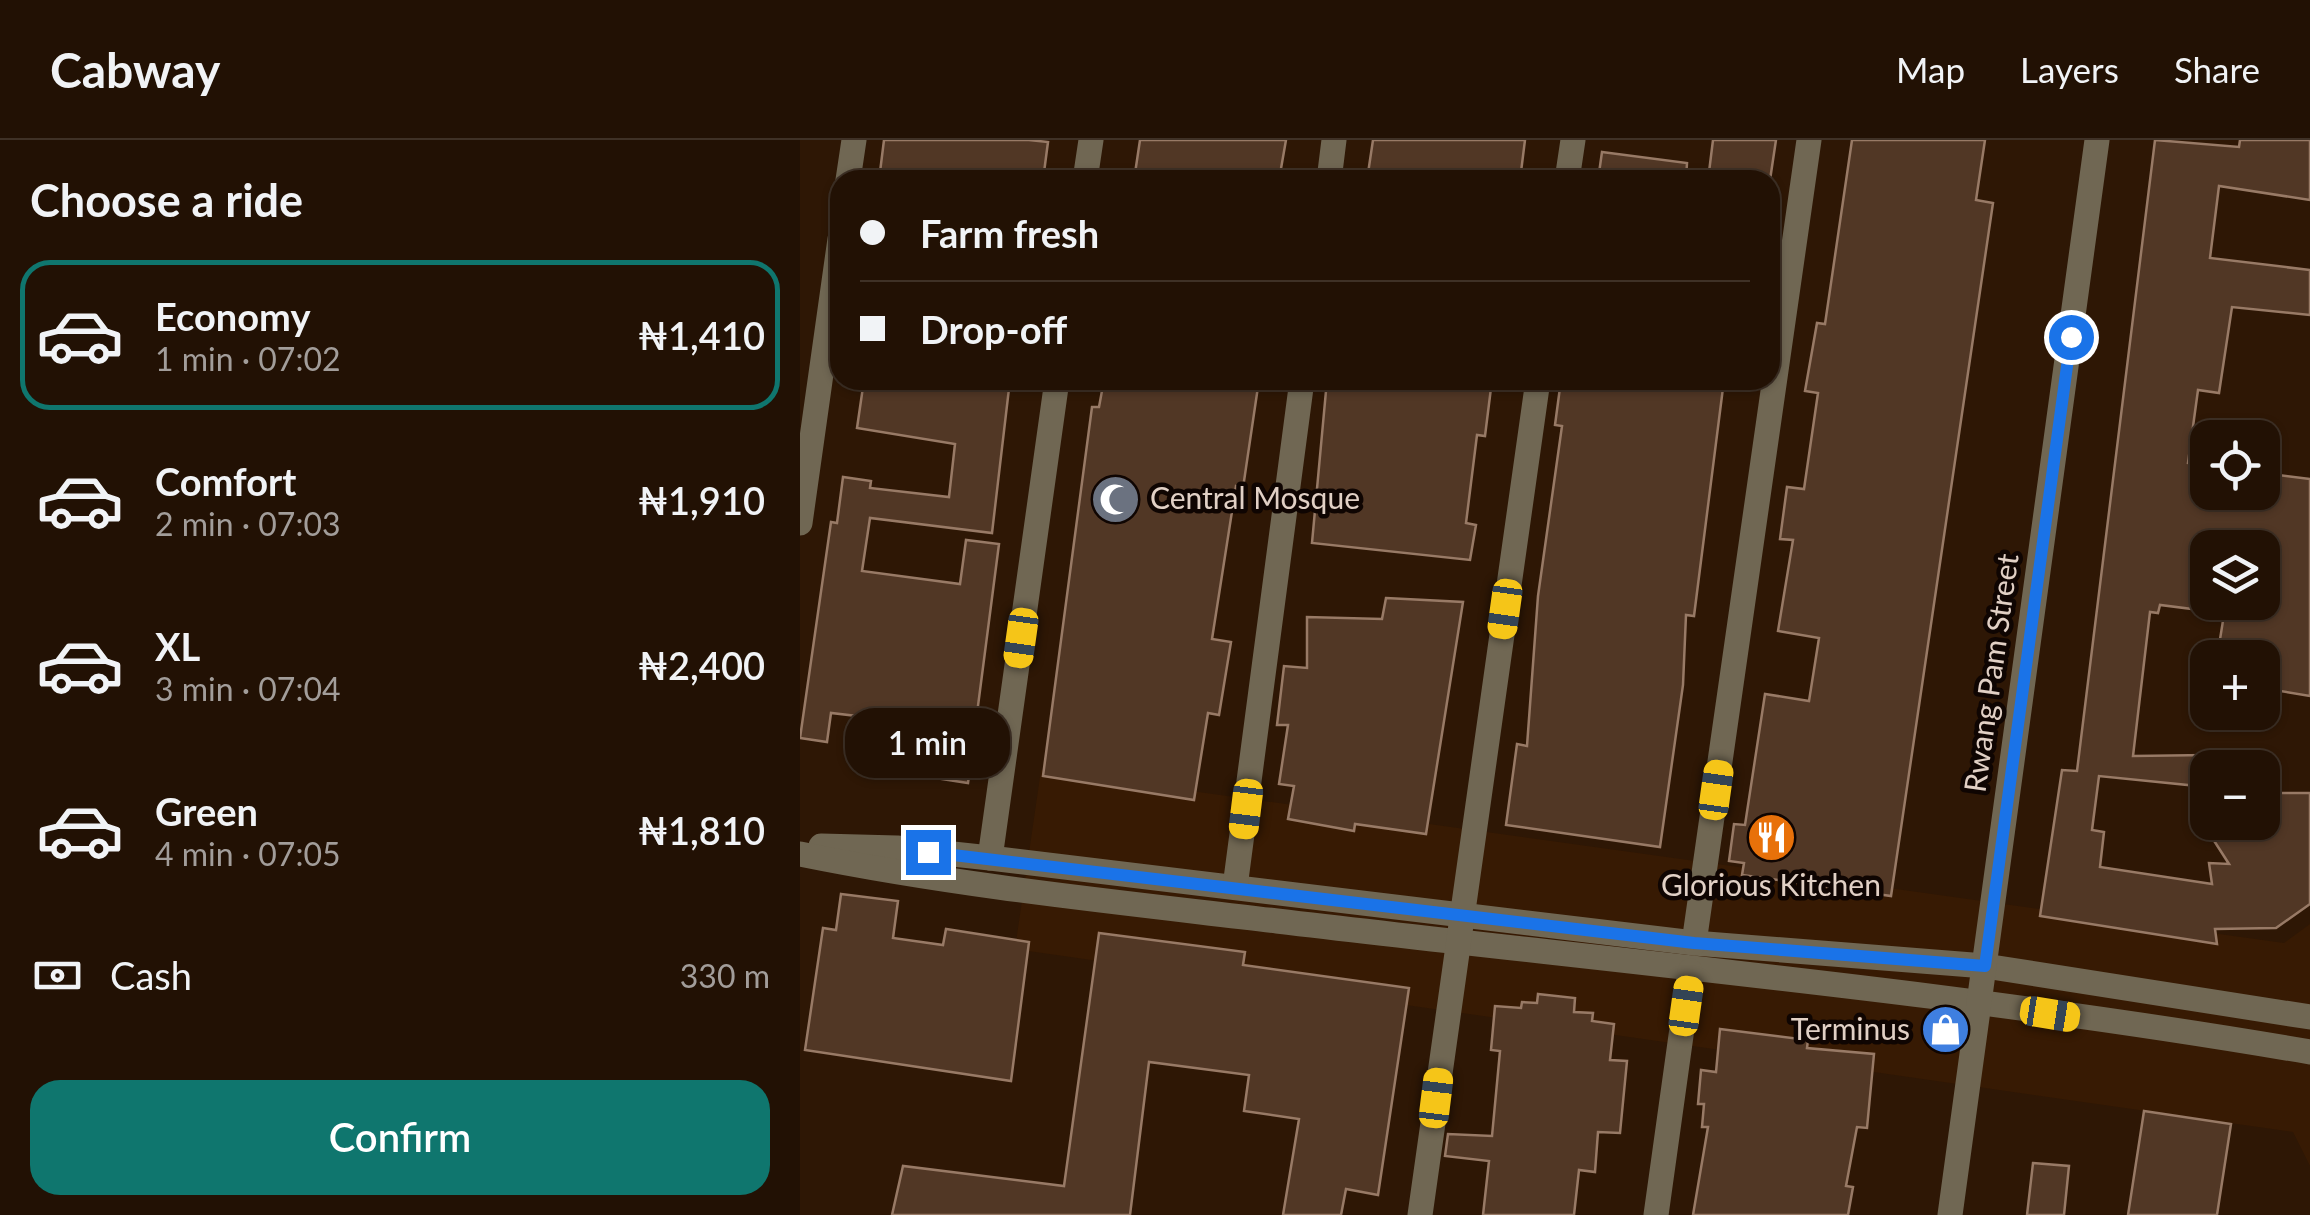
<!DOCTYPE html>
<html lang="en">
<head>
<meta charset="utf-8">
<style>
  :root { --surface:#221104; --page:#2e1f13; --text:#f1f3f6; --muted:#a29d9a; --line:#3f3126; --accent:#0f766e }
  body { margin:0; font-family:Lato,sans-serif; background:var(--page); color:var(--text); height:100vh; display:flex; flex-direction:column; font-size:38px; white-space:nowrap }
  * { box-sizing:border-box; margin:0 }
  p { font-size:32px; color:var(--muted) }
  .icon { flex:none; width:55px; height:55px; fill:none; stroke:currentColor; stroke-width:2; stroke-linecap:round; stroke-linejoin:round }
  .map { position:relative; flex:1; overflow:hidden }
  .side { display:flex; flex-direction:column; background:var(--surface); width:800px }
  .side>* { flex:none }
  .top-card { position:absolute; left:30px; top:30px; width:950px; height:220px; border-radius:30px; box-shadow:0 2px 8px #0004,0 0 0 2px var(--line); display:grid; align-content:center; height:220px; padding:0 30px; background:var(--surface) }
  .buttons { position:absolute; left:1390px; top:280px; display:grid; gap:20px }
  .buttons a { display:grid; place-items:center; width:90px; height:90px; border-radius:20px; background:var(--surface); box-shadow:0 2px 8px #0004,0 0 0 2px var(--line); font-size:50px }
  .end { position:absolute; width:45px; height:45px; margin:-22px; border:12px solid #1a73e8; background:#fff; box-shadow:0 0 0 5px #fff }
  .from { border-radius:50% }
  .bubble { position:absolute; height:70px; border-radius:30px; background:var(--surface); box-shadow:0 2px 8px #0004,0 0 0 2px var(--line); font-size:32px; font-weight:600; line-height:70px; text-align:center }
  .car { position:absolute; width:30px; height:60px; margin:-30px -15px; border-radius:12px; box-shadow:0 0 8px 2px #0007; background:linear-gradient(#f5c518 24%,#345 0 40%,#f5c518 0 76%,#345 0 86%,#f5c518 0) }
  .top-card b { display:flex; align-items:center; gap:35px; height:95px; font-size:38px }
  .top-card b+b { border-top:2px solid var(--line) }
  .top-card i { width:25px; height:25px; background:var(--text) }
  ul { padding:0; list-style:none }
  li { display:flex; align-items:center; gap:30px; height:150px; margin:0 20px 15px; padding:0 10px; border:5px solid transparent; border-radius:30px }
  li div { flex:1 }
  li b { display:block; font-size:38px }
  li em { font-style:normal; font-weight:600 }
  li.selected { border-color:var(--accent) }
  li>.icon { width:90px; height:90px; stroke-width:1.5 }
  h2 { padding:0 30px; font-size:45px; line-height:120px }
  .pay { display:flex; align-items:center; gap:25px; height:110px; padding:0 30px; font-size:38px }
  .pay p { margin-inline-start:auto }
  .cta { display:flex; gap:20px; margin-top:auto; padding:20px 30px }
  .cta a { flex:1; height:115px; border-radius:30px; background:var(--accent); color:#fff; font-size:40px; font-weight:600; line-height:115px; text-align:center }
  header { display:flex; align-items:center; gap:60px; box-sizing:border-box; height:140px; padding:0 50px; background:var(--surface); border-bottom:2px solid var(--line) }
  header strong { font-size:48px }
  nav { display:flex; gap:55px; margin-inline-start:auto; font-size:35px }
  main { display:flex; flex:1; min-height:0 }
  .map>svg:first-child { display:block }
  .built { fill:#371a03 }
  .building { fill:#513725; stroke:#987a66; stroke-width:2.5 }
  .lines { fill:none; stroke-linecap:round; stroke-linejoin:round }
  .minor { stroke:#706753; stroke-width:25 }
  .route { stroke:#1a73e8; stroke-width:12 }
  .labels { text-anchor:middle; stroke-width:9; stroke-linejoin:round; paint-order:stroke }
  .poi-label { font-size:30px; fill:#e1d0c5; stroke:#0f0502; text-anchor:start }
  .street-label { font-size:30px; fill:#e1d0c5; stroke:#0f0502 }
</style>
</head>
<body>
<header>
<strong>Cabway</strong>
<nav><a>Map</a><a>Layers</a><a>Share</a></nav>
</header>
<main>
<section class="side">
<h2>Choose a ride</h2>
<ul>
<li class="selected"><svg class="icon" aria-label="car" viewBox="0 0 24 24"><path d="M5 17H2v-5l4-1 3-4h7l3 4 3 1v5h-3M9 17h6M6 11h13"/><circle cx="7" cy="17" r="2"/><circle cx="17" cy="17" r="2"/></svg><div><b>Economy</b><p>1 min · 07:02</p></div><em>₦1,410</em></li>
<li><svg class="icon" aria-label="car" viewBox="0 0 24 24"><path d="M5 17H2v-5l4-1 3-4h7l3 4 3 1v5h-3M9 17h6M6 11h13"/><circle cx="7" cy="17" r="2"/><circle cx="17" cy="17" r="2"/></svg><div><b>Comfort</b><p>2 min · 07:03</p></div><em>₦1,910</em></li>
<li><svg class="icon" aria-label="car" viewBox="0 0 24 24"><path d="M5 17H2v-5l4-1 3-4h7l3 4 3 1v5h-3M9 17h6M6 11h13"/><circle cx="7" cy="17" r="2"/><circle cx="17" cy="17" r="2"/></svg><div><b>XL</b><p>3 min · 07:04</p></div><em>₦2,400</em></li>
<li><svg class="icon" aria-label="car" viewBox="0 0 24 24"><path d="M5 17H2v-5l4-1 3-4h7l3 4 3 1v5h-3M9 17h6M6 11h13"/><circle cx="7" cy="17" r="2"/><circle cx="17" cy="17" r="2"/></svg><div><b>Green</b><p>4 min · 07:05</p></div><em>₦1,810</em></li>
</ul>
<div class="pay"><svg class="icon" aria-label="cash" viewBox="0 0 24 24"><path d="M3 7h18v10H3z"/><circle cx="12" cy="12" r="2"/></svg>Cash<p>330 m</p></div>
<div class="cta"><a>Confirm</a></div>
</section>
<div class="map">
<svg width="1510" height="1075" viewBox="0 0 1510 1075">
  <rect width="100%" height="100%" fill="#2e1705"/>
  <!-- built -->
  <path class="built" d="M241 630 1484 803 1510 784V1026L1493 992 215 809Z"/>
  <!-- building -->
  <g class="building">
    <path d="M84 0H229L248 2 243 40H79Z"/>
    <path d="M340 0H486L479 40H334Z"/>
    <path d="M573 0H725L720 40H567Z"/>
    <path d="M913 0H976L970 40H908Z"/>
    <path d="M1052 0H1185L1176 60 1193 63 1091 756 942 735 944 723 929 721 934 684 945 685 965 554 1009 561 1019 498 978 491 993 400 980 399 987 347 1004 349 1018 253 1005 251 1017 183 1025 184Z"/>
    <path d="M1355 0 1439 7 1440 0H1510V60L1419 46 1410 118 1510 130V175L1432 167 1419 253 1398 250 1388 323 1408 326V352H1462V333L1510 339V556L1462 548V518H1417L1426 462H1462V408H1408V471L1360 465 1358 473 1350 472 1333 616 1408 615V647L1299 636 1292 690 1304 692 1300 727 1412 744 1409 723 1429 724 1402 682H1462V653H1510V764L1476 788 1415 789 1417 804 1240 776 1262 630 1277 631Z"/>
    <path d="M802 12 887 23 886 40H798Z"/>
    <path d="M64 240H210L192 393 70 378 62 431 160 444 166 400 199 404 168 643 135 638 142 586 31 573 27 602 0 598 31 382 37 383 43 337 71 341 70 348 149 357 155 304 57 288Z"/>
    <path d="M304 240H459L443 348 436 346 412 499 431 502 419 575 408 573 394 660 243 636 292 267H299Z"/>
    <path d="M527 240H692L685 296 677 295 666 383 676 385 670 420 512 403Z"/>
    <path d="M761 240H924L894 476 886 475 883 545 860 707 706 685 717 604 727 606 738 456 762 286 755 285Z"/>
    <path d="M586 458 663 462 626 694 555 684 554 691 488 679 494 646 479 644 488 585H477L484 526 507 528V477L582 479Z"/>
    <path d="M41 754 98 761 93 798 143 805 146 789 229 802 211 941 5 910 23 788 36 790Z"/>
    <path d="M299 793 445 812 443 825 609 848 578 1055 546 1049 541 1075H483L499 979 444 971 449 935 349 922 330 1075H92L103 1026 264 1046Z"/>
    <path d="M738 854 775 858 774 872 793 873 792 881 814 884 810 920 827 921 820 993 798 992 795 1032 779 1030 774 1075H683L689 1021 645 1016 648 994 692 996 700 911 691 910 695 866 721 868 722 862 737 863Z"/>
    <path d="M920 889 1008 900 1007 908 1074 914 1067 988 1057 987 1046 1046 1053 1047 1048 1075H893L908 987H902L904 964H898L901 930 916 932Z"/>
    <path d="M1344 971 1431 984 1417 1075H1328Z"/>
    <path d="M1233 1023 1269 1026 1264 1075H1227Z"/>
  </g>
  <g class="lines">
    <!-- minor -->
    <g class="minor">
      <path d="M48 40 54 0"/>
      <path d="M285 40 291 0"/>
      <path d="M529 40 534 0"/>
      <path d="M767 40 773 0"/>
      <path d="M0 383 40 99"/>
      <path d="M21 706 97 708 190 718 894 803 1185 826 1510 877"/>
      <path d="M0 714C157 746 318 762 477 781 821 822 1168 853 1510 912"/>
      <path d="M190 718 257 240"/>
      <path d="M435 747 502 240"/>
      <path d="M894 803 1009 0"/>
      <path d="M620 1075 738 240"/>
      <path d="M856 1075 890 831"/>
      <path d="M1150 1075 1297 0"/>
    </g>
  </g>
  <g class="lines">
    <!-- route -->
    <path class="route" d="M128 712 894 803 1185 826 1271 197"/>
  </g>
  <!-- icons -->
  <defs>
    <symbol id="mosque-disc" viewBox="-11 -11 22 22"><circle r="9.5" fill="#6b7280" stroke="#0f0502"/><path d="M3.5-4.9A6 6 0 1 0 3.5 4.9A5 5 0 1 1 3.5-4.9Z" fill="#fff"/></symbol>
    <symbol id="restaurant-disc" viewBox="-11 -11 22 22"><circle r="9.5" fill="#e8710a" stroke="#0f0502"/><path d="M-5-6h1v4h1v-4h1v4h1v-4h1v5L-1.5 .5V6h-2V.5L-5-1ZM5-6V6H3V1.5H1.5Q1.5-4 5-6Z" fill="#fff"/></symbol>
    <symbol id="shop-disc" viewBox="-11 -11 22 22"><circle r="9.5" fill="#3f7fe0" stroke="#0f0502"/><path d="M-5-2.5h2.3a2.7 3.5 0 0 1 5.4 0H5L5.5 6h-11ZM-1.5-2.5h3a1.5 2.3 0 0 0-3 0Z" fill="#fff"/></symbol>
  </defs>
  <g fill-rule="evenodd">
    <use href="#mosque-disc" x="288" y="332" width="55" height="55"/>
    <use href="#restaurant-disc" x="944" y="670" width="55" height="55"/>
    <use href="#shop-disc" x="1118" y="862" width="55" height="55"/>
  </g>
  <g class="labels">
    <!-- poi labels -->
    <g class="poi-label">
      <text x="350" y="369">Central Mosque</text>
      <text x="971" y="756" text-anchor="middle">Glorious Kitchen</text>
      <text x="1110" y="900" text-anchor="end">Terminus</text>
    </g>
    <!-- street labels -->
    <g class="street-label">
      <text transform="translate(1192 533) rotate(-82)" y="10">Rwang Pam Street</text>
    </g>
  </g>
</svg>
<div class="buttons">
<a><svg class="icon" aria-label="locate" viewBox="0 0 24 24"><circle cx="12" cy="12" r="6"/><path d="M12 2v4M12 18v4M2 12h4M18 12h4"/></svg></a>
<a><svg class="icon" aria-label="layers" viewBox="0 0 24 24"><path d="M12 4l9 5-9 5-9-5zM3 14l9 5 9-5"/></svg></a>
<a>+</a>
<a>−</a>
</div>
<i class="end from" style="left:1271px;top:197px"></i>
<i class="end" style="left:128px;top:712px"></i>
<div class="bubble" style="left:45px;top:568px;width:165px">1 min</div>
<i class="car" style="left:705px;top:469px;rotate:188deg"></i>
<i class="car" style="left:221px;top:498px;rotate:188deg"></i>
<i class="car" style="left:916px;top:650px;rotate:8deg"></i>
<i class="car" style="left:446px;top:669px;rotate:187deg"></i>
<i class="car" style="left:886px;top:866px;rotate:8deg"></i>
<i class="car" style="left:1250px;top:874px;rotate:99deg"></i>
<i class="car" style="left:636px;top:958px;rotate:7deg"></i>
<div class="top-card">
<b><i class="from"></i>Farm fresh</b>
<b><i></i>Drop-off</b>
</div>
</div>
</main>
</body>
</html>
